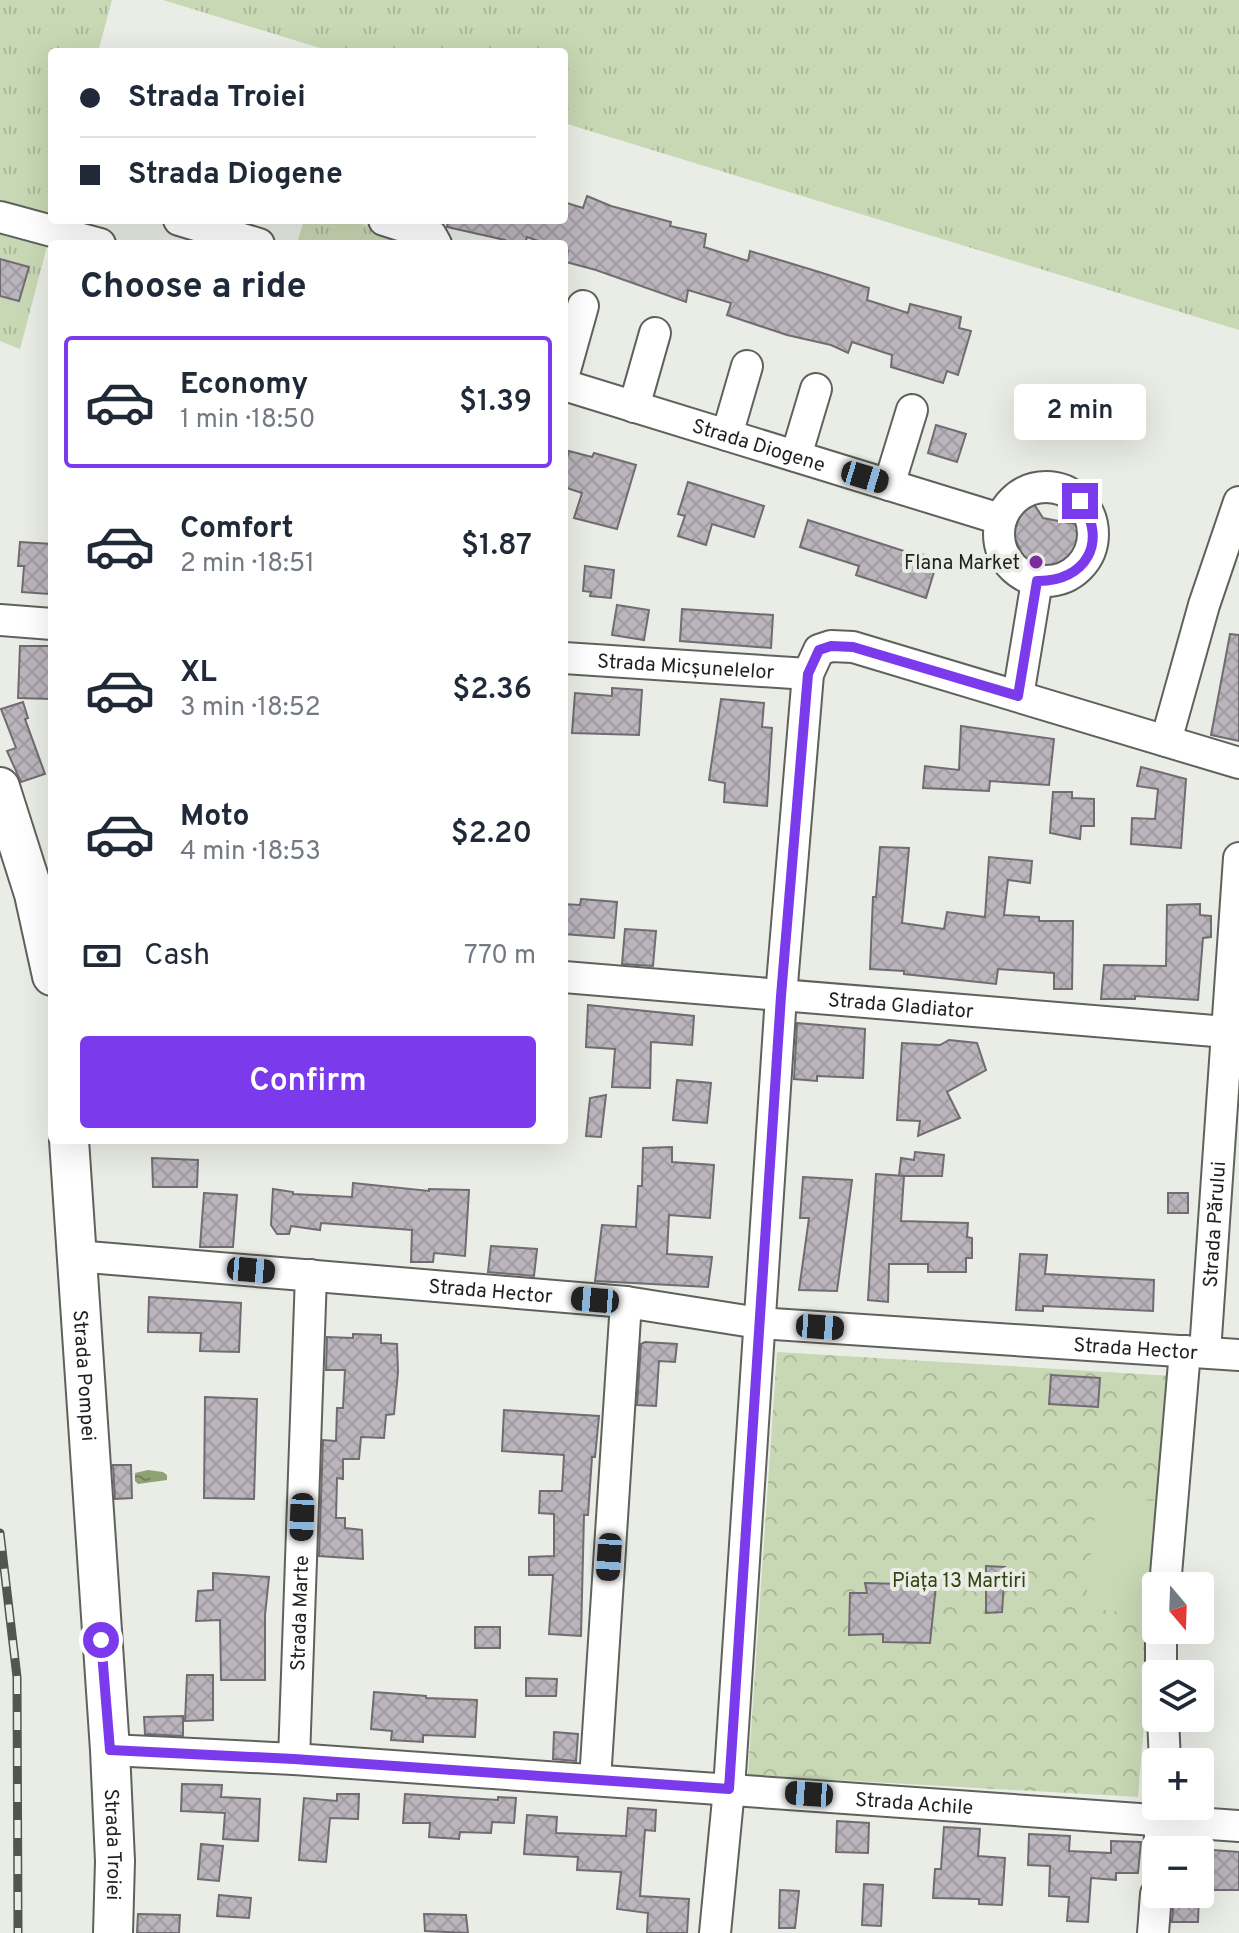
<!DOCTYPE html>
<html lang="en">
<head>
<meta charset="utf-8">
<style>
  :root { --surface:#fff; --page:#f6f6f7; --text:#1f2937; --muted:#747a83; --line:#e0e1e3; --accent:#7c3aed }
  body { margin:0; font-family:Overpass,sans-serif; background:var(--page); color:var(--text); height:100vh; display:flex; flex-direction:column; font-size:30px; white-space:nowrap }
  * { box-sizing:border-box; margin:0 }
  p { font-size:26px; color:var(--muted) }
  .icon { flex:none; width:44px; height:44px; fill:none; stroke:currentColor; stroke-width:2; stroke-linecap:round; stroke-linejoin:round }
  .map { position:relative; flex:1; overflow:hidden }
  .side { position:absolute; left:48px; top:240px; width:520px; height:904px; display:flex; flex-direction:column; background:var(--surface); border-radius:8px; box-shadow:0 8px 32px #0002 }
  .side>* { flex:none }
  .hud { position:absolute; left:48px; top:48px; width:520px; height:176px; border-radius:8px; box-shadow:0 8px 32px #0002; display:grid; align-content:center; height:176px; padding:0 32px; background:var(--surface) }
  .needle { width:52px; rotate:161deg }
  .buttons { position:absolute; left:1142px; top:1572px; display:grid; gap:16px }
  .buttons a { display:grid; place-items:center; width:72px; height:72px; border-radius:8px; background:var(--surface); box-shadow:0 8px 32px #0002; font-size:40px }
  .end { position:absolute; width:36px; height:36px; margin:-18px; border:10px solid #7c3aed; background:#fff; box-shadow:0 0 0 4px #fff }
  .from { border-radius:50% }
  .bubble { position:absolute; height:56px; border-radius:8px; background:var(--surface); box-shadow:0 8px 32px #0002; font-size:26px; font-weight:600; line-height:56px; text-align:center }
  .car { position:absolute; width:24px; height:48px; margin:-24px -12px; border-radius:10px; box-shadow:0 0 6px 2px #0007; background:linear-gradient(#222 24%,#8ab4d8 0 40%,#222 0 76%,#8ab4d8 0 86%,#222 0) }
  .hud b { display:flex; align-items:center; gap:28px; height:76px; font-size:30px }
  .hud b+b { border-top:2px solid var(--line) }
  .hud i { width:20px; height:20px; background:var(--text) }
  ul { padding:0; list-style:none }
  li { display:flex; align-items:center; gap:24px; height:132px; margin:0 16px 12px; padding:0 16px; border:4px solid transparent; border-radius:8px }
  li div { flex:1 }
  li b { display:block; font-size:30px }
  li em { font-style:normal; font-weight:600 }
  li.current { border-color:var(--accent) }
  li>.icon { width:72px; height:72px; stroke-width:1.5 }
  h2 { padding:0 32px; font-size:36px; line-height:96px }
  .pay { display:flex; align-items:center; gap:20px; height:88px; padding:0 32px; font-size:30px }
  .pay p { margin-inline-start:auto }
  .action { display:flex; gap:16px; margin-top:auto; padding:16px 32px }
  .action a { flex:1; height:92px; border-radius:8px; background:var(--accent); color:#fff; font-size:32px; font-weight:600; line-height:92px; text-align:center }
  .map>svg:first-child { display:block }
  .grass { fill:url(#grass-tufts) }
  .park { fill:url(#park-crowns) }
  .pitch { fill:#c8d7b4 }
  .water { fill:url(#water-ripples) }
  .building { fill:url(#building-cross-hatch); stroke:#706c72; stroke-width:2 }
  .lines { fill:none; stroke-linecap:round; stroke-linejoin:round }
  .minor-casing { stroke:#5f625c; stroke-width:34 }
  .major-casing { stroke:#5f625c; stroke-width:42 }
  .minor { stroke:#fff; stroke-width:30 }
  .major { stroke:#fff; stroke-width:38 }
  .rail-casing { stroke:#535551; stroke-width:9 }
  .rail { stroke:#e9ede5; stroke-width:6; stroke-dasharray:18; stroke-linecap:butt }
  .route { stroke:#7c3aed; stroke-width:10 }
  .poi-dot { fill:#7b2b9b; stroke:#e9ede5; stroke-width:3 }
  .labels { text-anchor:middle; stroke-width:8; stroke-linejoin:round; paint-order:stroke }
  .street-label { font-size:20px; fill:#1f211e; stroke:#e9ede5 }
  .poi-label { font-size:20px; fill:#1f211e; stroke:#e9ede5; text-anchor:end }
  .park-label { font-size:20px; fill:#32430e; stroke:#e9ede5 }
</style>
</head>
<body>
<div class="map">
<svg width="1239" height="1933" viewBox="0 0 1239 1933">
  <defs>
    <pattern id="grass-tufts" width="24" height="20" patternUnits="userSpaceOnUse" patternTransform="scale(2)"><rect width="24" height="20" fill="#c8d7b4"/><path d="M3 7l-1-3M5 7V3M7 7l1-3M15 17l-1-3M17 17v-4M19 17l1-3" fill="none" stroke="#abb89a"/></pattern>
    <pattern id="park-crowns" width="20" height="18" patternUnits="userSpaceOnUse" patternTransform="scale(2)"><rect width="20" height="18" fill="#c8d7b4"/><path d="M2 6a3 3 0 1 1 6 0M12 15a3 3 0 1 1 6 0" fill="none" stroke="#abb89a"/></pattern>
    <pattern id="water-ripples" width="26" height="14" patternUnits="userSpaceOnUse" patternTransform="scale(2)"><rect width="26" height="14" fill="#8fa273"/><path d="M2 4q2-2 4 0t4 0M15 11q2-2 4 0t4 0" fill="none" stroke="#74845e"/></pattern>
    <pattern id="building-cross-hatch" width="8" height="8" patternUnits="userSpaceOnUse" patternTransform="scale(2)"><rect width="8" height="8" fill="#bab5bc"/><path d="M0 0l8 8M0 8l8-8" fill="none" stroke="#9f9ba1"/></pattern>
  </defs>
  <rect width="100%" height="100%" fill="#e9ede5"/>
  <!-- grass -->
  <g class="grass">
    <path d="M0 0H112L98 52H52L54 220 20 349 0 341Z"/>
    <path d="M163 0H1239V330L564 123V52H333Z"/>
    <path d="M304 220H349L421 242 299 244 297 243Z"/>
  </g>
  <!-- park -->
  <path class="park" d="M777 1352 1173 1376 1138 1797 748 1775Z"/>
  <!-- pitch -->
  <path class="pitch" d="M1097 1498 1160 1501 1148 1613 1085 1609Z"/>
  <!-- water -->
  <path class="water" d="M148 1470 163 1472 167 1475V1480L138 1484 135 1481V1473Z"/>
  <!-- building -->
  <g class="building">
    <path d="M587 196 611 206 671 222 670 226 706 234 704 247 748 261 750 251 816 271 869 288 867 300 908 313 910 304 961 317 959 328 971 331 958 375 947 371 943 383 891 367 892 355 852 342 848 353 831 345 787 335 727 315 731 303 688 290 686 302 596 270 566 262 568 251 564 250V244H547L527 237 525 244H504L505 240 447 227 448 220H564V202L583 208Z"/>
    <path d="M0 259 29 267 19 301 0 296Z"/>
    <path d="M936 425 966 434 957 462 928 453Z"/>
    <path d="M569 451 592 457 594 453 636 465 617 529 574 518 582 493 564 487V466Z"/>
    <path d="M688 482 764 506 754 537 712 524 706 545 678 536 685 516 678 514Z"/>
    <path d="M1034 504 1043 518 1080 525 1075 552 1082 553 1073 567 1067 570 1053 573 1041 563 1028 566 1016 541 1011 542 1010 534 1017 525V514Z"/>
    <path d="M808 520 910 553 911 551 938 559 926 598 856 575 859 566 800 547Z"/>
    <path d="M20 542 52 544 49 594 22 592 24 566H18Z"/>
    <path d="M585 566 614 570 611 598 590 596 591 592 583 591Z"/>
    <path d="M617 605 649 610 644 640 612 635Z"/>
    <path d="M682 609 773 615 771 648 680 641Z"/>
    <path d="M1230 634 1239 635V741L1211 735Z"/>
    <path d="M20 646H52V699L18 698Z"/>
    <path d="M612 688 642 690 639 735 572 733 575 693 612 696Z"/>
    <path d="M721 699 764 703 762 727 772 728 767 806 724 802 725 783 709 780Z"/>
    <path d="M23 702 28 718 25 719 45 774 21 782 7 751 16 748 1 709Z"/>
    <path d="M961 726 1054 739 1049 785 990 781 989 791 923 788 925 766 959 770Z"/>
    <path d="M1141 767 1186 779 1181 848 1131 844 1132 818 1155 819 1158 789 1137 786Z"/>
    <path d="M1053 792H1072V798L1094 799V826H1081L1080 839 1050 833Z"/>
    <path d="M880 847 909 848 902 923 944 929 947 912 985 917 989 857 1032 861 1030 883 1008 880 1004 915 1039 917V921H1073L1072 989H1054V973L998 969 996 984 904 974V971L870 969 873 897H876Z"/>
    <path d="M581 899 617 902 614 938 564 934V904L580 905Z"/>
    <path d="M1200 904V915L1211 916V937L1203 938 1198 1000 1135 996V999H1101L1104 965 1166 966 1167 905Z"/>
    <path d="M625 929 656 931 653 966 622 964Z"/>
    <path d="M588 1005 694 1016 692 1045 651 1042 650 1088 612 1087 615 1049 586 1047Z"/>
    <path d="M797 1023 865 1029 863 1078 817 1076V1081L794 1079Z"/>
    <path d="M949 1040 977 1043 986 1070 947 1092 960 1118 918 1136 920 1121 897 1120 902 1043 940 1045Z"/>
    <path d="M677 1080 711 1083 707 1123 673 1120Z"/>
    <path d="M606 1095 601 1137 586 1136 590 1098Z"/>
    <path d="M672 1147V1162L714 1165 710 1218 669 1215 667 1254 712 1257 708 1287 595 1281 602 1225 636 1227 638 1186H642L643 1148Z"/>
    <path d="M915 1152 944 1155 942 1176H899L901 1158 914 1160Z"/>
    <path d="M152 1158 198 1160 197 1187H153Z"/>
    <path d="M876 1174 904 1176 901 1221 968 1223 967 1237 972 1238V1258H966V1272H928V1264H889L888 1302 868 1300Z"/>
    <path d="M803 1177 852 1180 837 1291 799 1290 809 1218H800Z"/>
    <path d="M353 1183 429 1191V1189L469 1190 465 1256 434 1253 433 1262H411L412 1230 321 1223 320 1230 291 1226 289 1234H277L271 1225 273 1189 293 1192V1194L352 1197Z"/>
    <path d="M204 1193 237 1195 233 1247H200Z"/>
    <rect x="1168" y="1193" width="20" height="20"/>
    <path d="M491 1246 537 1249 534 1276 488 1272Z"/>
    <path d="M1020 1254 1047 1255 1045 1274 1154 1280 1153 1311 1043 1306V1311L1016 1310Z"/>
    <path d="M149 1297 241 1303 239 1352 200 1351 201 1333 148 1332Z"/>
    <path d="M353 1334 381 1335V1343L397 1344 398 1372 394 1414 386 1415 384 1438 361 1437 359 1459H343V1479L337 1478 336 1518H345V1528L362 1530 363 1559 319 1556 323 1440 336 1441 337 1408H343L345 1370H326L327 1337 353 1338Z"/>
    <path d="M645 1342 677 1344 675 1362 659 1361 656 1406 637 1405 641 1344Z"/>
    <path d="M1051 1375 1100 1378 1098 1407 1049 1404Z"/>
    <path d="M205 1397 257 1399 254 1499 204 1498Z"/>
    <path d="M504 1410 599 1416 595 1457H592L588 1515H584L581 1636 549 1634 553 1575H529V1557L554 1556V1514L539 1513 540 1491H562L564 1455 502 1451Z"/>
    <path d="M113 1465H131L132 1498 115 1499Z"/>
    <path d="M986 1566 1005 1567 1002 1612 986 1613Z"/>
    <path d="M213 1573 269 1577 265 1615V1680H221L220 1620 196 1621 198 1591 213 1590Z"/>
    <path d="M865 1583 936 1585 930 1643 883 1642V1634L849 1635 850 1593H867Z"/>
    <rect x="475" y="1627" width="25" height="21"/>
    <path d="M187 1675H213V1720L185 1721Z"/>
    <path d="M526 1678 557 1679 556 1696H526Z"/>
    <path d="M374 1692 426 1696V1698L477 1700 475 1737 423 1735V1742L391 1740 392 1731 371 1729Z"/>
    <path d="M183 1716V1736L145 1734 144 1717Z"/>
    <path d="M554 1732 578 1734 576 1761 553 1759Z"/>
    <path d="M182 1784 222 1785 221 1797 260 1799 258 1841 223 1839 225 1813 181 1811Z"/>
    <path d="M337 1794H359L358 1819 330 1818 326 1862 299 1860 304 1798 337 1801Z"/>
    <path d="M405 1794 498 1800V1797L516 1798 514 1823 492 1822 491 1833 460 1832 459 1839 429 1837 430 1823H403Z"/>
    <path d="M628 1808 656 1810 655 1831 645 1830 640 1896 689 1899 687 1933H647L648 1913 617 1909 621 1872 577 1870 578 1857 524 1854 527 1815 557 1817 556 1833 626 1836Z"/>
    <path d="M837 1821 869 1823 868 1853 836 1852Z"/>
    <path d="M944 1827 980 1829 978 1856 1005 1858 1002 1905 979 1904V1899L933 1898 935 1869H941Z"/>
    <path d="M1029 1834 1070 1836 1069 1851 1111 1853V1841L1141 1842 1138 1873H1116V1880L1091 1878 1088 1922 1067 1921 1069 1897 1049 1896 1050 1866 1028 1865Z"/>
    <path d="M201 1844 223 1846 219 1881 198 1879Z"/>
    <path d="M1200 1849 1239 1852V1890H1200Z"/>
    <path d="M864 1884 883 1885 881 1926 862 1925Z"/>
    <path d="M780 1890 799 1891 795 1928H779Z"/>
    <path d="M1174 1894H1199L1198 1922H1172Z"/>
    <path d="M219 1895 251 1898 249 1918 217 1916Z"/>
    <path d="M138 1914 180 1915 179 1933H137Z"/>
    <path d="M424 1914 466 1915 468 1933 425 1931Z"/>
  </g>
  <g class="lines">
    <defs>
      <g id="minor">
        <path d="M0 217 100 244"/>
        <path d="M179 220 259 244"/>
        <path d="M384 220 431 235 436 244"/>
        <path d="M564 374 583 306"/>
        <path id="s1" d="M564 385 1000 519"/>
        <path d="M634 407 655 333"/>
        <path d="M727 435 747 366"/>
        <path d="M796 456 816 389"/>
        <path d="M889 485 912 410"/>
        <circle cx="1046" cy="534" r="47"/>
        <path d="M0 620 52 624"/>
        <path id="s2" d="M564 658 808 674"/>
        <path d="M1018 696 1037 581"/>
        <path d="M1166 741 1204 605 1239 502"/>
        <path id="s3" d="M564 977 1239 1033"/>
        <path id="s4" d="M76 1256 626 1302 759 1323 1239 1355"/>
        <path id="s5" d="M1205 1352 1239 858"/>
        <path d="M1165 1586 1185 1351"/>
        <path d="M1161 1630V1674"/>
        <path d="M1163 1718 1165 1762"/>
        <path id="s6" d="M110 1750 294 1759 1239 1826"/>
        <path id="s7" d="M294 1759 311 1275"/>
        <path d="M595 1780 626 1302"/>
        <path d="M1159 1850 1162 1806"/>
        <path d="M715 1933 729 1789 781 996 808 674 819 650 831 646 853 647 1239 763"/>
        <path d="M1153 1933 1156 1894"/>
      </g>
      <g id="major">
        <path d="M0 787 34 894 52 976"/>
        <path id="s8" d="M69 1140 110 1750 115 1861 113 1933"/>
      </g>
    </defs>
    <!-- minor casing -->
    <use href="#minor" class="minor-casing"/>
    <!-- major casing -->
    <use href="#major" class="major-casing"/>
    <!-- minor -->
    <use href="#minor" class="minor"/>
    <!-- major -->
    <use href="#major" class="major"/>
    <defs>
      <path id="rail" d="M0 1533 17 1677 18 1933"/>
    </defs>
    <!-- rail casing -->
    <use href="#rail" class="rail-casing"/>
    <!-- rail -->
    <use href="#rail" class="rail"/>
  </g>
  <g class="lines">
    <!-- route -->
    <path class="route" d="M101 1640 110 1750 294 1759 729 1789 781 996 808 674 819 650 831 646 853 647 1018 696 1037 581C1086 582 1109 541 1080 501"/>
  </g>
  <!-- markers -->
  <circle class="poi-dot" cx="1036" cy="562" r="8"/>
  <g class="labels">
    <!-- street labels -->
    <g class="street-label">
      <text dy="7" stroke="none"><textPath href="#s1" startOffset="204">Strada Diogene</textPath></text>
      <text dy="7" stroke="none"><textPath href="#s2" startOffset="122">Strada Micșunelelor</textPath></text>
      <text dy="7" stroke="none"><textPath href="#s3" startOffset="338">Strada Gladiator</textPath></text>
      <text dy="7" stroke="none"><textPath href="#s5" startOffset="128">Strada Părului</textPath></text>
      <text dy="7" stroke="none"><textPath href="#s4" startOffset="416">Strada Hector</textPath></text>
      <text dy="7" stroke="none"><textPath href="#s4" startOffset="1064">Strada Hector</textPath></text>
      <text dy="7" stroke="none"><textPath href="#s8" startOffset="236">Strada Pompei</textPath></text>
      <text dy="7" stroke="none"><textPath href="#s7" startOffset="146">Strada Marte</textPath></text>
      <text dy="7" stroke="none"><textPath href="#s6" startOffset="806">Strada Achile</textPath></text>
      <text dy="7" stroke="none"><textPath href="#s8" startOffset="706">Strada Troiei</textPath></text>
    </g>
    <!-- poi labels -->
    <g class="poi-label">
      <text x="1020" y="569">Flana Market</text>
    </g>
    <!-- park labels -->
    <g class="park-label">
      <text x="959" y="1587">Piața 13 Martiri</text>
    </g>
  </g>
</svg>
<div class="buttons">
<a><svg class="needle" viewBox="-14 -14 28 28"><path d="M0-13l5 13h-10z" fill="#e53935"/><path d="M0 13l5-13h-10z" fill="#747a83"/></svg></a>
<a><svg class="icon" aria-label="layers" viewBox="0 0 24 24"><path d="M12 4l9 5-9 5-9-5zM3 14l9 5 9-5"/></svg></a>
<a>+</a>
<a>−</a>
</div>
<i class="end from" style="left:101px;top:1640px"></i>
<i class="end" style="left:1080px;top:501px"></i>
<div class="bubble" style="left:1014px;top:384px;width:132px">2 min</div>
<i class="car" style="left:865px;top:477px;rotate:107deg"></i>
<i class="car" style="left:251px;top:1270px;rotate:95deg"></i>
<i class="car" style="left:595px;top:1300px;rotate:275deg"></i>
<i class="car" style="left:820px;top:1327px;rotate:94deg"></i>
<i class="car" style="left:302px;top:1517px;rotate:182deg"></i>
<i class="car" style="left:609px;top:1557px;rotate:184deg"></i>
<i class="car" style="left:809px;top:1794px;rotate:274deg"></i>
<div class="hud">
<b><i class="from"></i>Strada Troiei</b>
<b><i></i>Strada Diogene</b>
</div>
<section class="side">
<h2>Choose a ride</h2>
<ul>
<li class="current"><svg class="icon" aria-label="car" viewBox="0 0 24 24"><path d="M5 17H2v-5l4-1 3-4h7l3 4 3 1v5h-3M9 17h6M6 11h13"/><circle cx="7" cy="17" r="2"/><circle cx="17" cy="17" r="2"/></svg><div><b>Economy</b><p>1 min · 18:50</p></div><em>$1.39</em></li>
<li><svg class="icon" aria-label="car" viewBox="0 0 24 24"><path d="M5 17H2v-5l4-1 3-4h7l3 4 3 1v5h-3M9 17h6M6 11h13"/><circle cx="7" cy="17" r="2"/><circle cx="17" cy="17" r="2"/></svg><div><b>Comfort</b><p>2 min · 18:51</p></div><em>$1.87</em></li>
<li><svg class="icon" aria-label="car" viewBox="0 0 24 24"><path d="M5 17H2v-5l4-1 3-4h7l3 4 3 1v5h-3M9 17h6M6 11h13"/><circle cx="7" cy="17" r="2"/><circle cx="17" cy="17" r="2"/></svg><div><b>XL</b><p>3 min · 18:52</p></div><em>$2.36</em></li>
<li><svg class="icon" aria-label="car" viewBox="0 0 24 24"><path d="M5 17H2v-5l4-1 3-4h7l3 4 3 1v5h-3M9 17h6M6 11h13"/><circle cx="7" cy="17" r="2"/><circle cx="17" cy="17" r="2"/></svg><div><b>Moto</b><p>4 min · 18:53</p></div><em>$2.20</em></li>
</ul>
<div class="pay"><svg class="icon" aria-label="cash" viewBox="0 0 24 24"><path d="M3 7h18v10H3z"/><circle cx="12" cy="12" r="2"/></svg>Cash<p>770 m</p></div>
<div class="action"><a>Confirm</a></div>
</section>
</div>
</body>
</html>
